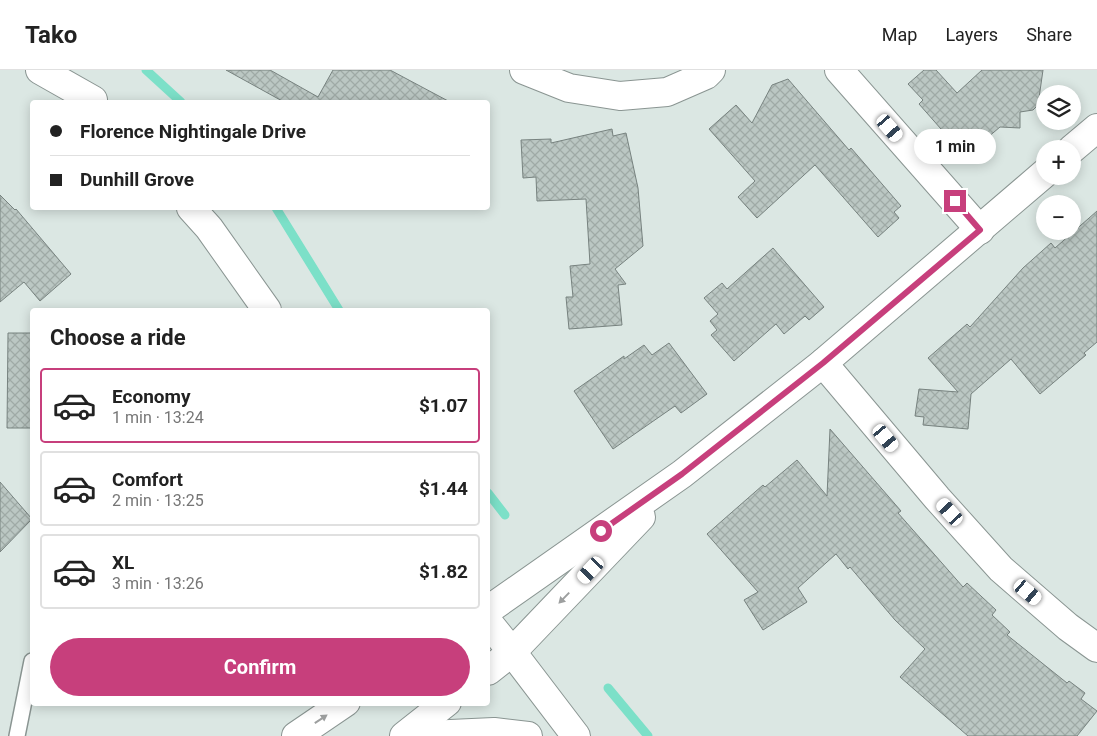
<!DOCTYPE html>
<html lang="en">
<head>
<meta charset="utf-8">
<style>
  :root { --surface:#fff; --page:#f2f2f2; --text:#222; --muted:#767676; --line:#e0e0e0; --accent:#c73f7c }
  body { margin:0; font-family:Roboto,sans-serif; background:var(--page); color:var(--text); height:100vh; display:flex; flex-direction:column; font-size:19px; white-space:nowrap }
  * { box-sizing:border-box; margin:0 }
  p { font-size:16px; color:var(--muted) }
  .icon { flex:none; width:28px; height:28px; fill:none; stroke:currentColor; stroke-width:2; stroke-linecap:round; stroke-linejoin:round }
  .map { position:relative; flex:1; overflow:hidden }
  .details { position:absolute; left:30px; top:238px; width:460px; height:398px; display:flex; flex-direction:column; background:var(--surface); border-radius:5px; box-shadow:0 2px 12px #0003 }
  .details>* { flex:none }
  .banner { position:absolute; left:30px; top:30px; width:460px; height:110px; border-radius:5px; box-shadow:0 2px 12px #0003; display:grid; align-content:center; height:110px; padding:0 20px; background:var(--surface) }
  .buttons { position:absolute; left:1036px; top:15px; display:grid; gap:10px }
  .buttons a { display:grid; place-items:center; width:45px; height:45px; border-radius:50%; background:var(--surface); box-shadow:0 2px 12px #0003; font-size:25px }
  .end { position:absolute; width:22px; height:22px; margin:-11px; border:6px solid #c73f7c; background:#fff; box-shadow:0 0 0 2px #fff }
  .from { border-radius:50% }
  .bubble { position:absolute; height:35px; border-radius:18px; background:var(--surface); box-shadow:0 2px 12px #0003; font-size:16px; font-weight:700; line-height:35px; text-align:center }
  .car { position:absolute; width:15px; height:30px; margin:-15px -8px; border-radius:6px; box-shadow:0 0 4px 1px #0007; background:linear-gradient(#fff 24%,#345 0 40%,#fff 0 76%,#345 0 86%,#fff 0) }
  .banner b { display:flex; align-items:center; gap:18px; height:48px; font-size:19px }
  .banner b+b { border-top:1px solid var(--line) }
  .banner i { width:12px; height:12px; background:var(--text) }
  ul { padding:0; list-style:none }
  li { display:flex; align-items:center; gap:15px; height:75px; margin:0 10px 8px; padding:0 10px; border:2px solid var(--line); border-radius:5px }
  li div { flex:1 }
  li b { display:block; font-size:19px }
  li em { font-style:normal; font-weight:700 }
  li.selected { border-color:var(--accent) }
  li>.icon { width:45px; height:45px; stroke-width:1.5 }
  h2 { padding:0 20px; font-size:22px; line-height:60px }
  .button { display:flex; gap:10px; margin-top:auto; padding:10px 20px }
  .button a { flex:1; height:58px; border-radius:30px; background:var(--accent); color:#fff; font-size:20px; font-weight:700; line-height:58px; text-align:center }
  header { display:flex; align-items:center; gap:30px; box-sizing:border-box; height:70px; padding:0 25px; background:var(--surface); border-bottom:1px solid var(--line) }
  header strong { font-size:24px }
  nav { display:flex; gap:28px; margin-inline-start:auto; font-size:18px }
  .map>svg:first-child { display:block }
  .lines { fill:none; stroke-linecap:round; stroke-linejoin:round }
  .stream { stroke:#7ce0c8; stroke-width:9 }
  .building { fill:url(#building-cross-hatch); stroke:#77827f }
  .lane-casing { stroke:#8a9592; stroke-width:18 }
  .street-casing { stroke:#8a9592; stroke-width:30 }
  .secondary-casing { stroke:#8a9592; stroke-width:30 }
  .lane { stroke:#fff; stroke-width:15 }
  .street { stroke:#fff; stroke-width:28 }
  .secondary { stroke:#fff; stroke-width:28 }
  .oneway { fill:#9d9f9f }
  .route { stroke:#c73f7c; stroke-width:6 }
</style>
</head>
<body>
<header>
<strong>Tako</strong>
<nav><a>Map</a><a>Layers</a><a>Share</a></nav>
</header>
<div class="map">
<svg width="1097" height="666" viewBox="0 0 1097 666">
  <defs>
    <pattern id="building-cross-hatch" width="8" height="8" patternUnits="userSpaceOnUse" patternTransform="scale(1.25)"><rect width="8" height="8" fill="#bbc7c3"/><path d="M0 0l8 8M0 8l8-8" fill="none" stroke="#9faaa6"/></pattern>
  </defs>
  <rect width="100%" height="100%" fill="#dbe7e3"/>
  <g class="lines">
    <!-- stream -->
    <g class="stream">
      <path d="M146 0 181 32"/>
      <path d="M276 138 339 240"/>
      <path d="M488 423 505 445"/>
      <path d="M608 618 648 666"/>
    </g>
  </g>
  <!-- building -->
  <g class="building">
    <path d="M226 0H270L318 27 333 0H390L450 32H284Z"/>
    <path d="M924 0H936L957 23 982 0H1043L1038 35 1033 40 1020 42V58L1000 57 974 79 971 76 963 84 919 34 923 30 908 14Z"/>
    <path d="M788 9 849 80 851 78 901 136 894 142 899 148 878 167 815 95 757 148 738 127 755 111 709 59 736 35 752 53 772 15Z"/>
    <path d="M612 59 613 66 626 63 638 118 643 176 615 199 626 214 618 215 622 255 569 259 566 227H573L570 196 590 194 586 129 537 131 536 107 523 108 521 70 551 69V73Z"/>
    <path d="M0 125 15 140 16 139 71 204 40 231 24 212 0 232Z"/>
    <path d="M1097 141V272L1084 283 1086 285 1040 324 1011 289 971 324 968 359 923 355 924 347 915 346 919 319 958 322 928 288 967 254 970 257 1023 198 1051 173 1055 178Z"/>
    <path d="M773 178 824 237 809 250 805 246 784 264 776 254 734 291 711 265 717 260 710 251 718 244 704 228 722 213 727 219Z"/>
    <path d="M8 263H32V358H7Z"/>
    <path d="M669 273 707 324 681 343 675 336 613 379 574 321 624 286V289L644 275 652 285Z"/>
    <path d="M830 359 901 441 898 443 963 517 967 513 996 540 992 545 1010 562 1007 565 1067 613 1069 611 1085 623 1081 629 1097 641 1077 666H968L900 607 925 579 895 550 850 497 848 499 836 484 798 518 807 532 763 560 744 530 758 522 707 464 763 415 765 417 797 390 827 426Z"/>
    <path d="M0 412 32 449 0 482Z"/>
  </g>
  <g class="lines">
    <defs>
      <path id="lane" d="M17 666 32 591"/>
      <g id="street">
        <path d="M524 0 569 18 620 26 667 22 706 5 711 0"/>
        <path d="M839 0 980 160"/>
        <path d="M823 293 937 428 1001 499 1068 557 1097 578"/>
      </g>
      <g id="secondary">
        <path d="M40 0 93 30"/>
        <path d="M1072 79 1097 58"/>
        <path d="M191 138 209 158 267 240"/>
        <path d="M488 540 682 404 823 293 1045 103"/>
        <path d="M488 552 512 582 576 666"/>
        <path d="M488 601 512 582 641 447"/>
        <path d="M296 666 346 632"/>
        <path d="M404 666 447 632"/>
        <path d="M407 666 494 662 528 666"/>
      </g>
    </defs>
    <!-- lane casing -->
    <use href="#lane" class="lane-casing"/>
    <!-- street casing -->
    <use href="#street" class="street-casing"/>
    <!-- secondary casing -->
    <use href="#secondary" class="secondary-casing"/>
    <!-- lane -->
    <use href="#lane" class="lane"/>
    <!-- street -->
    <use href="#street" class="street"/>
    <!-- secondary -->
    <use href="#secondary" class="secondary"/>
  </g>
  <!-- one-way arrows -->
  <defs><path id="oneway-solid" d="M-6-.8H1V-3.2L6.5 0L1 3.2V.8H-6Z" transform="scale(1.25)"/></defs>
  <g class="oneway">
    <use href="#oneway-solid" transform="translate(564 528) rotate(134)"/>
    <use href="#oneway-solid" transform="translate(321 649) rotate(-34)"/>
  </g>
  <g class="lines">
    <!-- route -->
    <path class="route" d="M601 461 682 404 823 293 980 160 955 131"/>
  </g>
</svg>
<div class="buttons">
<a><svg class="icon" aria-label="layers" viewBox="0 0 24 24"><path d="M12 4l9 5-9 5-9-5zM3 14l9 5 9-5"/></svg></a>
<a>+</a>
<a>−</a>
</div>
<i class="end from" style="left:601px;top:461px"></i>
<i class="end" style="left:955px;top:131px"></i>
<div class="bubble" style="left:914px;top:59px;width:82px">1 min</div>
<i class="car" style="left:890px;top:58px;rotate:139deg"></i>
<i class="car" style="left:886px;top:368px;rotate:140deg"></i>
<i class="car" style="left:950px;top:442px;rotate:318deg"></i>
<i class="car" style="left:591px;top:500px;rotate:223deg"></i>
<i class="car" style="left:1028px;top:522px;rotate:130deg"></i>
<div class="banner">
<b><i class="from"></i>Florence Nightingale Drive</b>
<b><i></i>Dunhill Grove</b>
</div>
<section class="details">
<h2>Choose a ride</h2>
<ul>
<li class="selected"><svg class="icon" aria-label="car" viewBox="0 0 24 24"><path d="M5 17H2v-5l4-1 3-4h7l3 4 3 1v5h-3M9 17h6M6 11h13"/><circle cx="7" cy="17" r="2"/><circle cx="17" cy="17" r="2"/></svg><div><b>Economy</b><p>1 min · 13:24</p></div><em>$1.07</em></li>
<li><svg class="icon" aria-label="car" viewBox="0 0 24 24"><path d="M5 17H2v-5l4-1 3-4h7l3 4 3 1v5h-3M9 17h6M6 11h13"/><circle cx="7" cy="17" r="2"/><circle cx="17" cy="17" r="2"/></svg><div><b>Comfort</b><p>2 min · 13:25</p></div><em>$1.44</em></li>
<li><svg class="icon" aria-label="car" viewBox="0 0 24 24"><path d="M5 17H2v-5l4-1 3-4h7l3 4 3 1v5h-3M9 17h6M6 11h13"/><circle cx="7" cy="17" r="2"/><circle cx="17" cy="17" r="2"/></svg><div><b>XL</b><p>3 min · 13:26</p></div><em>$1.82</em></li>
</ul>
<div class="button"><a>Confirm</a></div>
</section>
</div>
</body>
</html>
